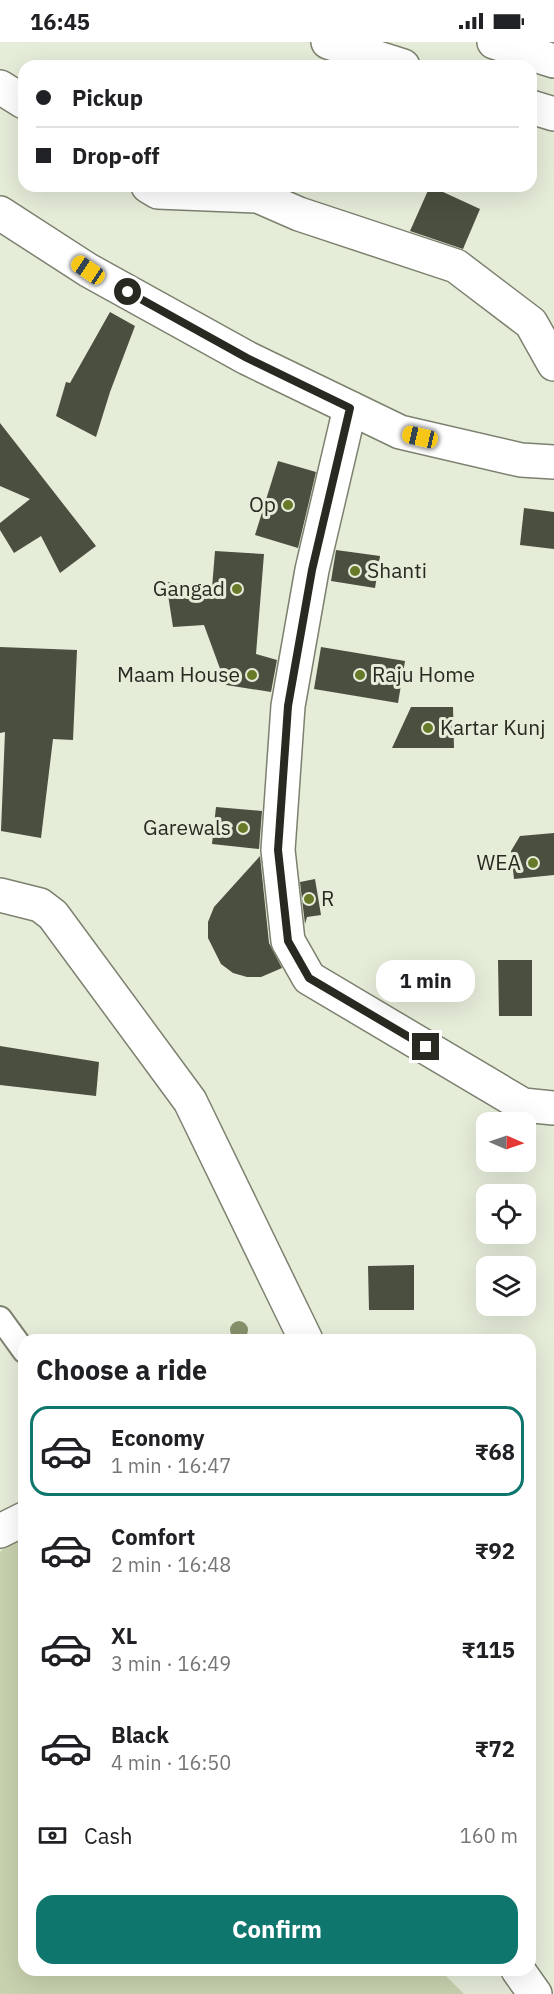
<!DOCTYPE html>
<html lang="en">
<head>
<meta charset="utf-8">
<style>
  :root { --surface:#fff; --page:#f6f6f6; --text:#202124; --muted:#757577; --line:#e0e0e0; --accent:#0f766e }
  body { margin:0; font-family:"IBM Plex Sans",sans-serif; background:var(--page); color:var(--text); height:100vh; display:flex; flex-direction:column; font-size:22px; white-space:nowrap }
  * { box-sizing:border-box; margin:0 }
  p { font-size:20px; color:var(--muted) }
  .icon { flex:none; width:33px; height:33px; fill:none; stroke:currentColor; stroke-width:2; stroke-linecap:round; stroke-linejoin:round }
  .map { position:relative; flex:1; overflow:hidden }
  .panel { position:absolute; left:18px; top:1292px; width:518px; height:642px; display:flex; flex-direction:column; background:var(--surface); border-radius:18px; box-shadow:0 6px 24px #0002 }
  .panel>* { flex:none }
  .banner { position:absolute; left:18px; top:18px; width:519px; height:132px; border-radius:18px; box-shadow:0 6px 24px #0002; display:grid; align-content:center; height:132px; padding:0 18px; background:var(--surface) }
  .needle { width:39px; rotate:92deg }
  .controls { position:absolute; left:476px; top:1070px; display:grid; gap:12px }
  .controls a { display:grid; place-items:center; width:60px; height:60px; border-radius:12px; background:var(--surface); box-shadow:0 6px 24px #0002; font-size:30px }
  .end { position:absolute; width:27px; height:27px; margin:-14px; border:8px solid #282a22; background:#fff; box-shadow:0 0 0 3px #fff }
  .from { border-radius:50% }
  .bubble { position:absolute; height:42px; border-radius:18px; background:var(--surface); box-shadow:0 6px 24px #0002; font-size:20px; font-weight:700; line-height:42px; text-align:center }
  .car { position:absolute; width:18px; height:36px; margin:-18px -9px; border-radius:8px; box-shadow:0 0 4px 2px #0007; background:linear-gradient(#f5c518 24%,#345 0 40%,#f5c518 0 76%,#345 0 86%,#f5c518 0) }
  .banner b { display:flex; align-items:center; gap:21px; height:57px; font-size:22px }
  .banner b+b { border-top:2px solid var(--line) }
  .banner i { width:15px; height:15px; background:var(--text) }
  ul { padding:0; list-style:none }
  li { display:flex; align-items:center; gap:18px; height:90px; margin:0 12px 9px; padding:0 6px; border:3px solid transparent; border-radius:18px }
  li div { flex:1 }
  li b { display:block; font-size:22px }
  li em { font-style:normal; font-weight:700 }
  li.selected { border-color:var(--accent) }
  li>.icon { width:54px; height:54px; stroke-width:1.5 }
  h2 { padding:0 18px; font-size:27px; line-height:72px }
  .pay { display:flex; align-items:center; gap:15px; height:66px; padding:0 18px; font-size:22px }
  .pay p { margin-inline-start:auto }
  .button { display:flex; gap:12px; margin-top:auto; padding:12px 18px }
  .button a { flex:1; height:69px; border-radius:18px; background:var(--accent); color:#fff; font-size:24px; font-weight:700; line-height:69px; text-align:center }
  .status { display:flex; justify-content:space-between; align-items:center; height:42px; padding:0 30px; background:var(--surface); direction:ltr }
  .status svg { height:16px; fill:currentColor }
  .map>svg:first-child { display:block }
  .green { fill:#c8d2af }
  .building { fill:#4a4f3f }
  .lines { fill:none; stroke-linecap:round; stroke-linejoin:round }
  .lane-casing { stroke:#7c816f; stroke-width:26 }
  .street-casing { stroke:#7c816f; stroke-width:36 }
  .secondary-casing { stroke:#7c816f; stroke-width:36 }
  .lane { stroke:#fff; stroke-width:22 }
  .street { stroke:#fff; stroke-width:33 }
  .secondary { stroke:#fff; stroke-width:33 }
  .tree { fill:#86906a }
  .route { stroke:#282a22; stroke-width:8 }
  .poi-dot { fill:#677a29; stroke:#e5ecd8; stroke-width:2 }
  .labels { text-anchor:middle; stroke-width:6; stroke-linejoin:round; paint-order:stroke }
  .poi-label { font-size:21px; fill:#282a22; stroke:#e5ecd8; text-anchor:end }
</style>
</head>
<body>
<div class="status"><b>16:45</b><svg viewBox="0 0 49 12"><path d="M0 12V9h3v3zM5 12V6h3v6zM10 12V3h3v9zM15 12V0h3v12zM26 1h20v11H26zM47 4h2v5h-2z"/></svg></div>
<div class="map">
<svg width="554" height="1952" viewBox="0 0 554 1952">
  <rect width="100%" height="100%" fill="#e5ecd8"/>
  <!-- green -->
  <path class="green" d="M14 1496 24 1506V1928H440L464 1952H0V1510Z"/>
  <!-- building -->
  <g class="building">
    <path d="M430 144 480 167 463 207 410 189Z"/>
    <path d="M110 270 135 284 110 350 96 395 56 374 66 340 70 341Z"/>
    <path d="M0 381 96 504 60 531 41 494 14 511 0 488V481L30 457 0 444Z"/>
    <path d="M278 419 316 430 298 506 255 493Z"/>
    <path d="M524 466 554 470V507L520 503Z"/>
    <path d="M336 508 380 514 375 546 331 539Z"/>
    <path d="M215 509 264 512 256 612 277 618 271 650 226 643 204 583 173 585 166 540 212 546Z"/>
    <path d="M0 605 77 608 73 698 53 697 41 796 1 789 5 690 0 691Z"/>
    <path d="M321 605 405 619 398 661 314 647Z"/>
    <path d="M411 665H453L454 706H392Z"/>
    <path d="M216 765 262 769 259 807 212 802Z"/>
    <path d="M554 791V833L514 837 511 809 520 794Z"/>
    <path d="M260 814 269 901 282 926 261 935H247L233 931 221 922 208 896V880L214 865Z"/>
    <path d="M315 837 321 873 307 875 305 882 300 840Z"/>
    <path d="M498 918H532V974H499Z"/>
    <path d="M0 1004 99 1020 96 1054 0 1043Z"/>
    <path d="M414 1223V1268H369L368 1224Z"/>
  </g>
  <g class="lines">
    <defs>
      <path id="lane" d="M0 1276 24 1309"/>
      <g id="street">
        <path d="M0 45 24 60"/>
        <path d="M148 144 158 150 258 154 299 172 456 224 531 281 554 322"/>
        <path d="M0 171 88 228 247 316 400 390 521 418 554 420"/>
        <path d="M350 366 312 528 288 664 278 808 288 899 309 936 523 1063 554 1066"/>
        <path d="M0 853 40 863 53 873 190 1059 306 1298"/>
        <path d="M0 1489 24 1477"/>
        <path d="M518 1928 535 1952"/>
      </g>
      <g id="secondary">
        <path d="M328 0 403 24"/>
        <path d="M494 0 554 19"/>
        <path d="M531 65 554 72"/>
      </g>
    </defs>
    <!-- lane casing -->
    <use href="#lane" class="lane-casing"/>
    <!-- street casing -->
    <use href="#street" class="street-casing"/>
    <!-- secondary casing -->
    <use href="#secondary" class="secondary-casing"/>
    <!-- lane -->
    <use href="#lane" class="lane"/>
    <!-- street -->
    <use href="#street" class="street"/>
    <!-- secondary -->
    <use href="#secondary" class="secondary"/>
  </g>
  <!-- trees -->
  <circle class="tree" cx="239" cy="1288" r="9"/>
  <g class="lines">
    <!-- route -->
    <path class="route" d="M128 250 247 316 350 366 312 528 288 664 278 808 288 899 309 936 426 1005"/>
  </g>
  <!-- markers -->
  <g class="poi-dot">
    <circle cx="288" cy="463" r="6"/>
    <circle cx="355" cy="529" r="6"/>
    <circle cx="237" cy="547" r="6"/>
    <circle cx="252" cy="633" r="6"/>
    <circle cx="360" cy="633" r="6"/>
    <circle cx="428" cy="686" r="6"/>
    <circle cx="243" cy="786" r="6"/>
    <circle cx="533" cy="821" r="6"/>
    <circle cx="309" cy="857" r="6"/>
  </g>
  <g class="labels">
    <!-- poi labels -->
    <g class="poi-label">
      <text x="276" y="470">Op</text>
      <text x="367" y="536" text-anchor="start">Shanti</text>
      <text x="225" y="554">Gangad</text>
      <text x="240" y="640">Maam House</text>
      <text x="372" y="640" text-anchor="start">Raju Home</text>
      <text x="440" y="693" text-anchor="start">Kartar Kunj</text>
      <text x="231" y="793">Garewals</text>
      <text x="521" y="828">WEA</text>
      <text x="321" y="864" text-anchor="start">R</text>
    </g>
  </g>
</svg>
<div class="controls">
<a><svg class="needle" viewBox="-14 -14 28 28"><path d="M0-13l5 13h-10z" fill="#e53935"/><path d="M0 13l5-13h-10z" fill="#757577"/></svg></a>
<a><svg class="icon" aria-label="locate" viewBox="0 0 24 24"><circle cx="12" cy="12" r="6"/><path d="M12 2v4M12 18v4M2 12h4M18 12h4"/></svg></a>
<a><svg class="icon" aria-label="layers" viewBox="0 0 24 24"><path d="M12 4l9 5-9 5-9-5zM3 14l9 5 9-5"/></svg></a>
</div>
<i class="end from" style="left:128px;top:250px"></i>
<i class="end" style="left:426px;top:1005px"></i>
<div class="bubble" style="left:376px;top:918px;width:99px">1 min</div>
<i class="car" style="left:88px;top:228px;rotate:304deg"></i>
<i class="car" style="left:420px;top:395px;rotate:283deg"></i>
<div class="banner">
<b><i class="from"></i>Pickup</b>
<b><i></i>Drop-off</b>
</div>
<section class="panel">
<h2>Choose a ride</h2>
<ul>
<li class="selected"><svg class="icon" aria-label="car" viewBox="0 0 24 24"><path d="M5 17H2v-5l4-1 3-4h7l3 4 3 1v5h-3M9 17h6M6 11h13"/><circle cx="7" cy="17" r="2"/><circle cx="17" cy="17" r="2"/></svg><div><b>Economy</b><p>1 min · 16:47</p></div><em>₹68</em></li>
<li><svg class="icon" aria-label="car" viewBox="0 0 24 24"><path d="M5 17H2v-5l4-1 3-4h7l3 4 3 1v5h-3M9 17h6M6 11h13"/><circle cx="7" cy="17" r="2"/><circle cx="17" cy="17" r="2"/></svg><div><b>Comfort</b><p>2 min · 16:48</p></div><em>₹92</em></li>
<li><svg class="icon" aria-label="car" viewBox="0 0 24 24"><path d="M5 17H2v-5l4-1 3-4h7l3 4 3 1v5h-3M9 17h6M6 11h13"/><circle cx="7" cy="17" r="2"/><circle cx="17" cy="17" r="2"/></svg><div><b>XL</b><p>3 min · 16:49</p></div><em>₹115</em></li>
<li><svg class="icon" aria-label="car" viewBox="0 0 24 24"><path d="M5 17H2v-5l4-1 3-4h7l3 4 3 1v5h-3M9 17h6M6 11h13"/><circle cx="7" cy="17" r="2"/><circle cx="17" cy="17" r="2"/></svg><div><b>Black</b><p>4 min · 16:50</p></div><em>₹72</em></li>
</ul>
<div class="pay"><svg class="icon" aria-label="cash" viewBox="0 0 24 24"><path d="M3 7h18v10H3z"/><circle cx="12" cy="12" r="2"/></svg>Cash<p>160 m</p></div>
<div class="button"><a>Confirm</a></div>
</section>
</div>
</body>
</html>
